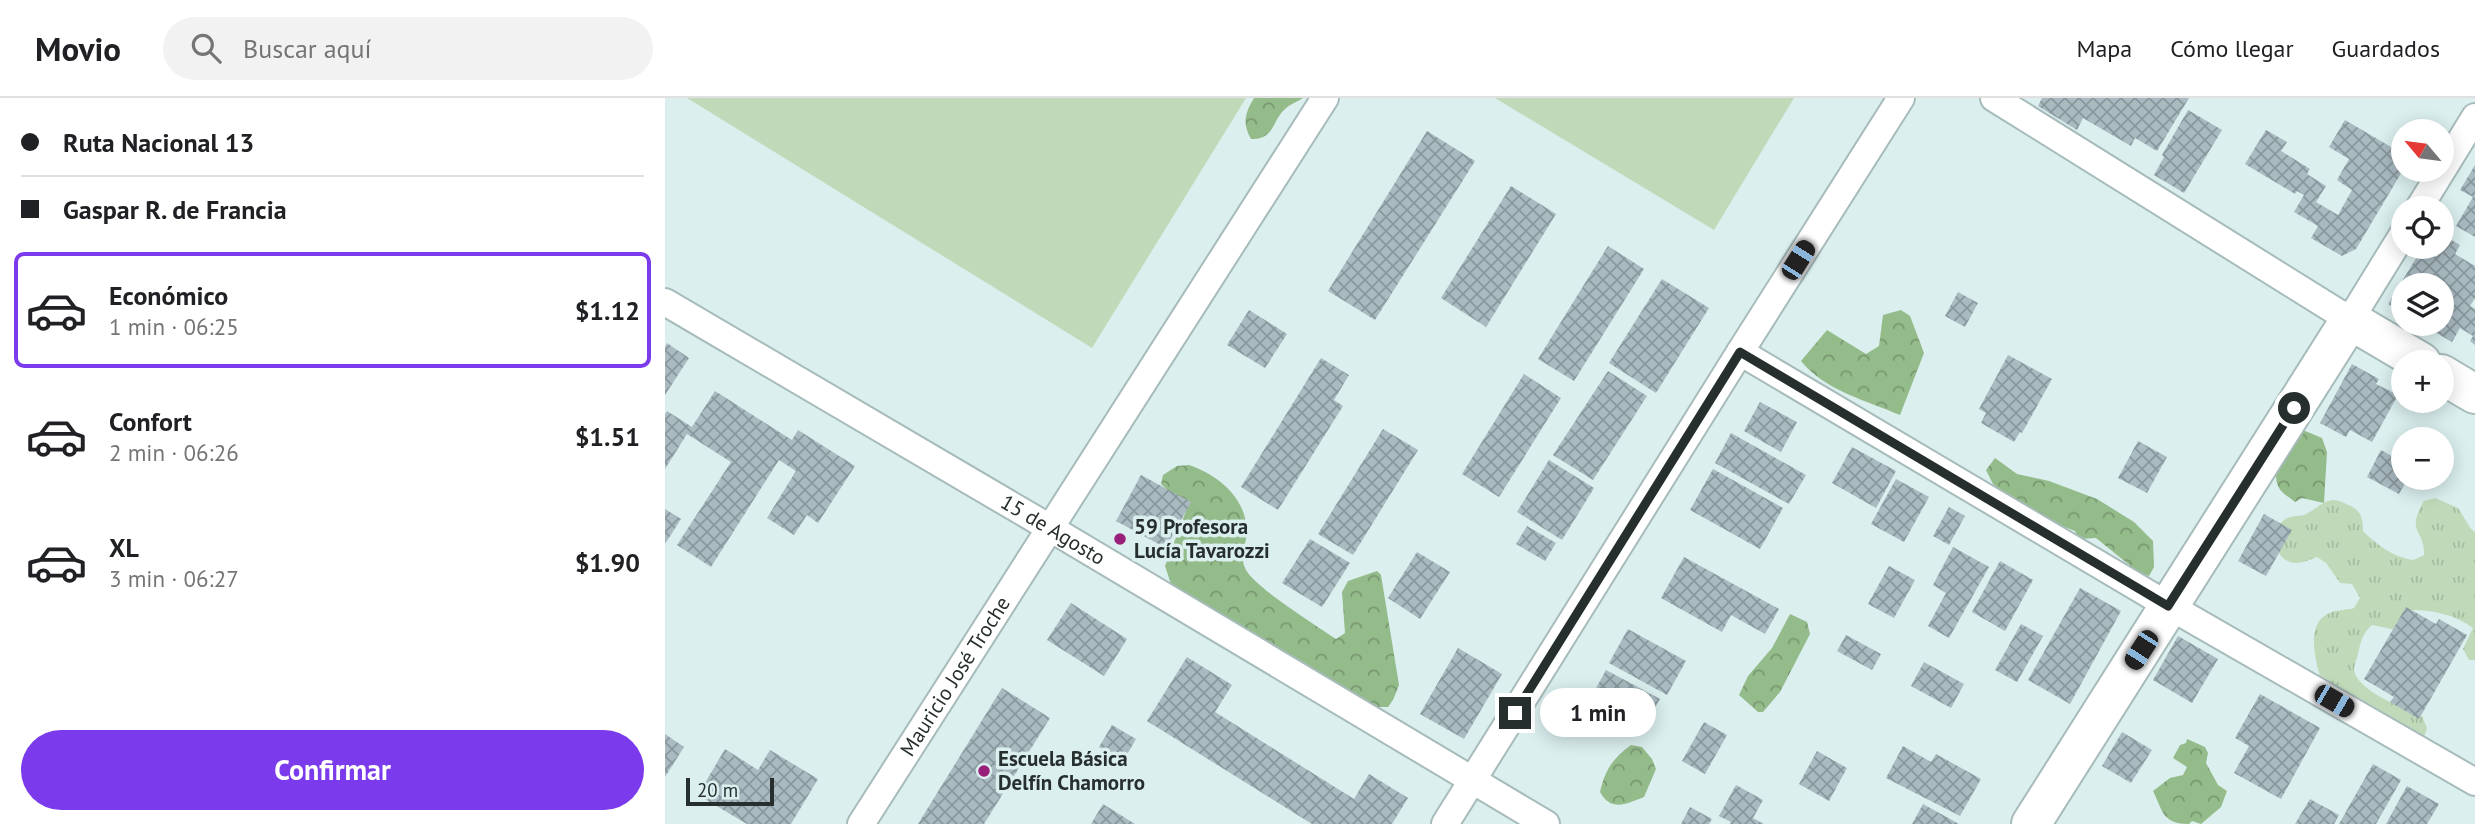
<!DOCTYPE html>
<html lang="es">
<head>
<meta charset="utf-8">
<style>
  :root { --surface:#fff; --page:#f2f2f2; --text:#202124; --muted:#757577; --line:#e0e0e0; --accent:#7c3aed }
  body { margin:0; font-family:"PT Sans",sans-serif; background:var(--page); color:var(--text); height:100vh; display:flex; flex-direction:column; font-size:26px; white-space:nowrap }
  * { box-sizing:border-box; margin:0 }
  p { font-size:23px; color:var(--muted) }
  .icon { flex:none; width:38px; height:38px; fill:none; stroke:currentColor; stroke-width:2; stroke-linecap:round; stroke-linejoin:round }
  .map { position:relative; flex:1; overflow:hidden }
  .panel { display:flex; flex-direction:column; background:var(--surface); width:665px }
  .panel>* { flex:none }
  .hud { display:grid; align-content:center; height:154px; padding:0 21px; background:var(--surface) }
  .needle { width:46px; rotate:299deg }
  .buttons { position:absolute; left:1726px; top:21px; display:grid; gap:14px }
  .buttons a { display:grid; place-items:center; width:63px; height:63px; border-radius:50%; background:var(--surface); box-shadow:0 4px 18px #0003; font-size:35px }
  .scale { position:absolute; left:21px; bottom:18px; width:88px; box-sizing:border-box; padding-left:7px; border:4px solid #262e2e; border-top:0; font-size:19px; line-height:24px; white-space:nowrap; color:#262e2e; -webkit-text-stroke:5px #dbefef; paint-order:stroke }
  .end { position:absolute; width:32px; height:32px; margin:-16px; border:9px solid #262e2e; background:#fff; box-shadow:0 0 0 4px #fff }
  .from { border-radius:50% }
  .bubble { position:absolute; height:49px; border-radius:24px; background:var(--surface); box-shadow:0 4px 18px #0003; font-size:23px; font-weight:800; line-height:49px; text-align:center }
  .car { position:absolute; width:21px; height:42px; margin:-21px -10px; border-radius:9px; box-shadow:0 0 5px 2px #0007; background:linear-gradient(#222 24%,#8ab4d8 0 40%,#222 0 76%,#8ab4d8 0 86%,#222 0) }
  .hud b { display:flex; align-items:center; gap:24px; height:66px; font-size:26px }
  .hud b+b { border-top:2px solid var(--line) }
  .hud i { width:18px; height:18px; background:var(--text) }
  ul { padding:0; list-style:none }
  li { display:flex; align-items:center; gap:21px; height:116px; margin:0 14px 10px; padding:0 7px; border:4px solid transparent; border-radius:10px }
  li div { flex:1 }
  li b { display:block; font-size:26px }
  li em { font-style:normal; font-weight:800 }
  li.selected { border-color:var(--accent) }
  li>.icon { width:63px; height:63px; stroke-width:1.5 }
  .primary-button { display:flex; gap:14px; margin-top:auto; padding:14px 21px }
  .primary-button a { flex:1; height:80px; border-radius:42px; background:var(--accent); color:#fff; font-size:28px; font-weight:800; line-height:80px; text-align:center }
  header { display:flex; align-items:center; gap:42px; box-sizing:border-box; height:98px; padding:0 35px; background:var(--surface); border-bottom:2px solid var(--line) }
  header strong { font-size:33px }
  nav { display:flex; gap:38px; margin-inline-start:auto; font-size:24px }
  .search { width:490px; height:63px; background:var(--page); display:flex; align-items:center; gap:18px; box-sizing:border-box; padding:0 24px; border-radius:38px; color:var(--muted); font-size:26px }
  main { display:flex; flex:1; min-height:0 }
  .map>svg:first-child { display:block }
  .grass { fill:url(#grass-tufts) }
  .forest { fill:url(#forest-crowns) }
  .pitch { fill:#c0dab9 }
  .building { fill:url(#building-cross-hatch) }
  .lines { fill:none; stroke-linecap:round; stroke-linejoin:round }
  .minor-casing { stroke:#a7bbbb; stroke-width:30 }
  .trunk-casing { stroke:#a7bbbb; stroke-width:42 }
  .minor { stroke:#fff; stroke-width:26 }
  .trunk { stroke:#fff; stroke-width:38 }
  .route { stroke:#262e2e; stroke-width:9 }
  .poi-dot { fill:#99207a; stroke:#dbefef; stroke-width:2.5 }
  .labels { text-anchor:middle; stroke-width:7; stroke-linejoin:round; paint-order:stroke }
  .poi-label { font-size:21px; font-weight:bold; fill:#262e2e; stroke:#dbefef; text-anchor:start }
  .street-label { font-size:21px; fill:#262e2e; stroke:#dbefef }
</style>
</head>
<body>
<header>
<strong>Movio</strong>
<div class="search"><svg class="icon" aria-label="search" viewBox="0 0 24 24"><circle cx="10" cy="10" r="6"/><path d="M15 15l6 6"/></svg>Buscar aquí</div>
<nav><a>Mapa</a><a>Cómo llegar</a><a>Guardados</a></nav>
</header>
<main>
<section class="panel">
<div class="hud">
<b><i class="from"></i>Ruta Nacional 13</b>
<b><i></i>Gaspar R. de Francia</b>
</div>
<ul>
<li class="selected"><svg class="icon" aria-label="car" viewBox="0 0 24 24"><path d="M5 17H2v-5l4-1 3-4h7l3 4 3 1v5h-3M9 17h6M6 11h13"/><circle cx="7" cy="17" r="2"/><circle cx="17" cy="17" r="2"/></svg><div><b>Económico</b><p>1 min · 06:25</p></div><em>$1.12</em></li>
<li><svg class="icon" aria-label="car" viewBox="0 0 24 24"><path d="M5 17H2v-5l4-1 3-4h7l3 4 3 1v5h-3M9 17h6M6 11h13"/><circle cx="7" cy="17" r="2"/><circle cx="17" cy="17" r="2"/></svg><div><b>Confort</b><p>2 min · 06:26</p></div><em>$1.51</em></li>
<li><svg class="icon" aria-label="car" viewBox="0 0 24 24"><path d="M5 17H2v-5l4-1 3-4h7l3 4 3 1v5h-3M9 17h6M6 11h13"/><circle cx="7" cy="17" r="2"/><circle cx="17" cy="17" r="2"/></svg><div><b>XL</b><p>3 min · 06:27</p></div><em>$1.90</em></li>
</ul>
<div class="primary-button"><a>Confirmar</a></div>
</section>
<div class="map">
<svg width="1810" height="726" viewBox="0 0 1810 726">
  <defs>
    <pattern id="grass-tufts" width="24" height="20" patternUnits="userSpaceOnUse" patternTransform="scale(1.75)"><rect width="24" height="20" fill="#c0dab9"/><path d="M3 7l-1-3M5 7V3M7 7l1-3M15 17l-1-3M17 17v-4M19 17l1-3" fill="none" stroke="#a5bb9f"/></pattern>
    <pattern id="forest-crowns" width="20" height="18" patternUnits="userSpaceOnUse" patternTransform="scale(1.75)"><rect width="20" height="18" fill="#94bb8a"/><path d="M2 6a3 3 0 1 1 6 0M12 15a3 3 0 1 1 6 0" fill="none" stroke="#799871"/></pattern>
    <pattern id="building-cross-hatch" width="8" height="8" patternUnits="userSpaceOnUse" patternTransform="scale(1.75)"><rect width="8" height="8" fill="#a9bac1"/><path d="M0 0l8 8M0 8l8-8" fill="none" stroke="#89989d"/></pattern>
  </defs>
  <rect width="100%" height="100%" fill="#dbefef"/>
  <!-- grass -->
  <path class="grass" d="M1770 400 1793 410 1806 431 1810 434V562H1804L1798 551 1808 530C1790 517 1769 512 1747 512L1740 523 1731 532 1707 527C1697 536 1696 543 1693 556 1692 560 1689 568 1689 572 1692 593 1740 611 1757 618L1762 630 1758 642 1658 590C1653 568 1636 525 1667 514 1673 512 1682 512 1689 510L1695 500 1687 486 1675 485 1661 465 1652 459C1644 462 1634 467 1625 464 1609 459 1605 433 1618 423 1624 417 1632 419 1639 417 1649 413 1657 403 1668 402 1672 402 1675 403 1679 405 1694 411 1698 416 1698 433 1712 447 1728 459 1748 462L1759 457C1760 431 1740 435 1759 403Z"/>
  <!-- forest -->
  <g class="forest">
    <path d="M589 0H638C632 4 623 7 618 13 607 25 608 42 586 41 577 25 580 15 589 0Z"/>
    <path d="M1236 212 1245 218 1259 255 1235 317C1202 303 1159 292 1136 263L1162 232 1201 256 1214 248 1218 217Z"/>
    <path d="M1633 330 1657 340 1662 354 1659 405 1637 400 1630 404C1624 399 1616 395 1613 388 1605 369 1623 346 1633 330Z"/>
    <path d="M1330 360 1352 376 1384 383 1432 401 1469 424 1488 443 1489 469 1484 478 1473 474 1431 440 1414 441 1410 433 1355 412 1347 400 1328 386 1321 372Z"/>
    <path d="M524 367C556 378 586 404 581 441 579 453 575 461 581 472 592 491 651 527 671 541L680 535 677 494 683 483 712 473 716 477 734 587 728 602 723 609H710L508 492 500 468 521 413 519 407 496 386 498 377 512 368Z"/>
    <path d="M1125 516 1142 524 1145 536 1115 594 1098 614H1093L1074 597 1083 578 1107 550Z"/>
    <path d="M1522 641 1540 649 1543 655 1541 665 1553 687 1562 693 1556 709 1536 726 1527 723 1524 726C1498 726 1498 714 1488 693L1505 680 1518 677 1522 669 1508 660 1515 647 1521 645Z"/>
    <path d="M966 647 977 649 987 661 991 671 979 699C961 706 946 714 935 694 940 672 948 660 966 647Z"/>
  </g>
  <!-- pitch -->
  <g class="pitch">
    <path d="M22 0H581L427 250Z"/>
    <path d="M830 0H1129L1049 132Z"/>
  </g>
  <!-- building -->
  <g class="building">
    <path d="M1377 0H1524L1492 53 1470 40 1466 48 1418 20 1412 32 1373 8Z"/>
    <path d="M1523 12 1557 32 1519 95 1489 77 1499 59 1497 57Z"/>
    <path d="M1680 22 1738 56V72L1691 151 1677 158 1646 140 1653 128 1629 114 1639 97 1632 93 1630 96 1580 66 1601 32 1622 44 1616 53 1645 71 1642 76 1661 88 1651 104 1673 117 1687 92 1672 82 1684 61 1664 49Z"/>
    <path d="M762 33 810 63 710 222 663 193Z"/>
    <path d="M1810 67V139L1791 128 1808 99 1795 92Z"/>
    <path d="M846 88 891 116 821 229 776 200Z"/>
    <path d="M1776 136 1795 147 1790 156 1810 168V200L1805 208 1810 211V247L1805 243 1808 238 1795 230 1787 244 1756 226H1776V187H1738V215L1723 206 1758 149H1776Z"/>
    <path d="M943 148 979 171 909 283 873 261Z"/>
    <path d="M997 181 1044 210 991 295 944 265Z"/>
    <path d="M1293 194 1313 205 1300 229 1280 218Z"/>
    <path d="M584 212 622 236 600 270 562 247Z"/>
    <path d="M2 245 24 260 0 297V249Z"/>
    <path d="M1343 257 1387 281 1357 335 1355 334 1349 344 1316 325 1321 315 1314 311Z"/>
    <path d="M656 260 684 277 669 302 678 308 613 412 576 389Z"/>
    <path d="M1687 266 1714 281 1711 286 1733 297 1707 344 1685 332 1681 339 1655 325Z"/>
    <path d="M943 273 982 298 928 382 888 357Z"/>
    <path d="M859 276 896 300 834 399 797 376Z"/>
    <path d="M50 293 127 342 133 332 190 368 153 425 142 417 129 437 102 420 131 373 114 362 46 469 12 447 66 364 22 336 0 371V316L2 313 27 329Z"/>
    <path d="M1095 304 1132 324 1116 354 1079 333Z"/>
    <path d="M718 331 753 352 688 457 653 436Z"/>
    <path d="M1066 335 1141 377 1124 406 1050 365Z"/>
    <path d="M1473 343 1502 359 1482 395 1453 380Z"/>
    <path d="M1187 349 1231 373 1211 410 1167 385Z"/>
    <path d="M1716 352 1738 364V380H1743L1734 396 1702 379Z"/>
    <path d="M884 362 929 390 897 442 852 414Z"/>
    <path d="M1048 371 1118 410 1095 451 1025 412Z"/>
    <path d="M476 377 526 404 501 450 451 423Z"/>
    <path d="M1231 381 1264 399 1239 444 1206 426Z"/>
    <path d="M1284 409 1300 418 1284 447 1268 438Z"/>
    <path d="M0 411 16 421 0 446Z"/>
    <path d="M1599 416 1627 432 1601 478 1573 463Z"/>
    <path d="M862 428 891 445 880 463 851 446Z"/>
    <path d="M645 441 685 465 657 509 617 485Z"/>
    <path d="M1288 449 1324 469 1284 540 1263 528 1281 495 1268 487Z"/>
    <path d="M752 454 785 474 755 521 723 500Z"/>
    <path d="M1019 459 1114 511 1100 536 1066 517 1057 534 996 500Z"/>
    <path d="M1335 463 1368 482 1340 533 1307 514Z"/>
    <path d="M1224 468 1250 482 1229 520 1203 506Z"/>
    <path d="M1415 490 1456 513 1405 606 1363 582Z"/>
    <path d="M406 505 462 541 439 578 382 542Z"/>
    <path d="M1741 509 1771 526 1774 521 1802 537 1754 621 1725 604 1729 599 1699 581Z"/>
    <path d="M1356 526 1378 538 1352 584 1330 572Z"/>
    <path d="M963 531 1021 563 1002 597 944 565Z"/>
    <path d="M1181 537 1216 556 1207 572 1172 553Z"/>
    <path d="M1513 538 1553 561 1527 605 1488 582Z"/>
    <path d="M793 550 837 576 799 641 755 616Z"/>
    <path d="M522 559 567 587 550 614 689 701 704 676 743 700 727 726H647L482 623Z"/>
    <path d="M1259 564 1299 586 1286 610 1246 588Z"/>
    <path d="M941 572 995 601 976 634 923 605Z"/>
    <path d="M337 590 385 620 319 726H253Z"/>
    <path d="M1595 596 1655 630 1616 701 1569 675 1584 648 1570 640Z"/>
    <path d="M1039 624 1062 637 1040 676 1017 663Z"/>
    <path d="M447 627 471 641 459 662 434 649Z"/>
    <path d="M1457 634 1487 652 1466 685 1437 668Z"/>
    <path d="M0 636 19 649 0 679Z"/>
    <path d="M1238 648 1266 664 1271 656 1316 681 1295 718 1221 680Z"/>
    <path d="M60 651 93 672 105 652 153 681 126 726H82L33 697Z"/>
    <path d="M1152 653 1182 670 1164 703 1134 686Z"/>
    <path d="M1708 666 1736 682 1711 726H1674Z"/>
    <path d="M1071 687 1098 702 1088 720 1099 726H1065L1066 724 1054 718Z"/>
    <path d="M1742 688 1774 706 1762 726H1721Z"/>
    <path d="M1645 701 1674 717 1669 726H1630Z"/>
    <path d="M438 706 470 726H426Z"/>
    <path d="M1258 706 1294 726H1247Z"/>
    <path d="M1025 709 1047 721 1044 726H1016Z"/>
  </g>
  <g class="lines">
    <defs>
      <g id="minor">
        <path d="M1329 0 1685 222 1738 136"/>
        <path d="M1754 110 1810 19"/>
        <path id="s1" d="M0 204 385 430 881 726"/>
        <path d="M1075 254 1504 508 1810 684"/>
        <path id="s2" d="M196 726 660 0"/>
        <path d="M780 726 1075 254 1236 0"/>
      </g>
      <g id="trunk">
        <path d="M1776 276 1810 296"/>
        <path d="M1366 726 1685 222 1756 264"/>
      </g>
    </defs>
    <!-- minor casing -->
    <use href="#minor" class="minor-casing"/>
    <!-- trunk casing -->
    <use href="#trunk" class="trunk-casing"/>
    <!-- minor -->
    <use href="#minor" class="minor"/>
    <!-- trunk -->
    <use href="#trunk" class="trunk"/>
  </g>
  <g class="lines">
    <!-- route -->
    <path class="route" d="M850 615 1075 254 1503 508 1629 310"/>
  </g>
  <!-- markers -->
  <g class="poi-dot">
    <circle cx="455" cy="441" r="7"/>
    <circle cx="319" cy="673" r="7"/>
  </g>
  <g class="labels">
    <!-- poi labels -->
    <g class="poi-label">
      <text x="469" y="436">59 Profesora<tspan x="469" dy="24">Lucía Tavarozzi</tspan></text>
      <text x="333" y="668">Escuela Básica<tspan x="333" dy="24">Delfín Chamorro</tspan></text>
    </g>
    <!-- street labels -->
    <g class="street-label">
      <text dy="7" stroke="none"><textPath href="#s1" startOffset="450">15 de Agosto</textPath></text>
      <text dy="7" stroke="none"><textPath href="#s2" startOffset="175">Mauricio José Troche</textPath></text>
    </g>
  </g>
</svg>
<div class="buttons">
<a><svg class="needle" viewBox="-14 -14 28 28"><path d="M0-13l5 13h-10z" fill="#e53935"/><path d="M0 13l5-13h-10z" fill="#757577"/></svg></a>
<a><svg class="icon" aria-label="locate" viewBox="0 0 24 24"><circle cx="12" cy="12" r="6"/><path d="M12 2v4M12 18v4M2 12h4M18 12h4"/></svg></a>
<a><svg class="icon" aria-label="layers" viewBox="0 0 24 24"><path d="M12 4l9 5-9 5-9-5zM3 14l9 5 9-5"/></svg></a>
<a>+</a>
<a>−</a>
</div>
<div class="scale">20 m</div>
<i class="end from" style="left:1629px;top:310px"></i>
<i class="end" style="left:850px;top:615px"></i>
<div class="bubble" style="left:875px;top:590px;width:116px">1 min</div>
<i class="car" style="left:1133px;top:162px;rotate:32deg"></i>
<i class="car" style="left:1476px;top:552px;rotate:213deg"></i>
<i class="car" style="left:1669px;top:603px;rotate:120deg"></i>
</div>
</main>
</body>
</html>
